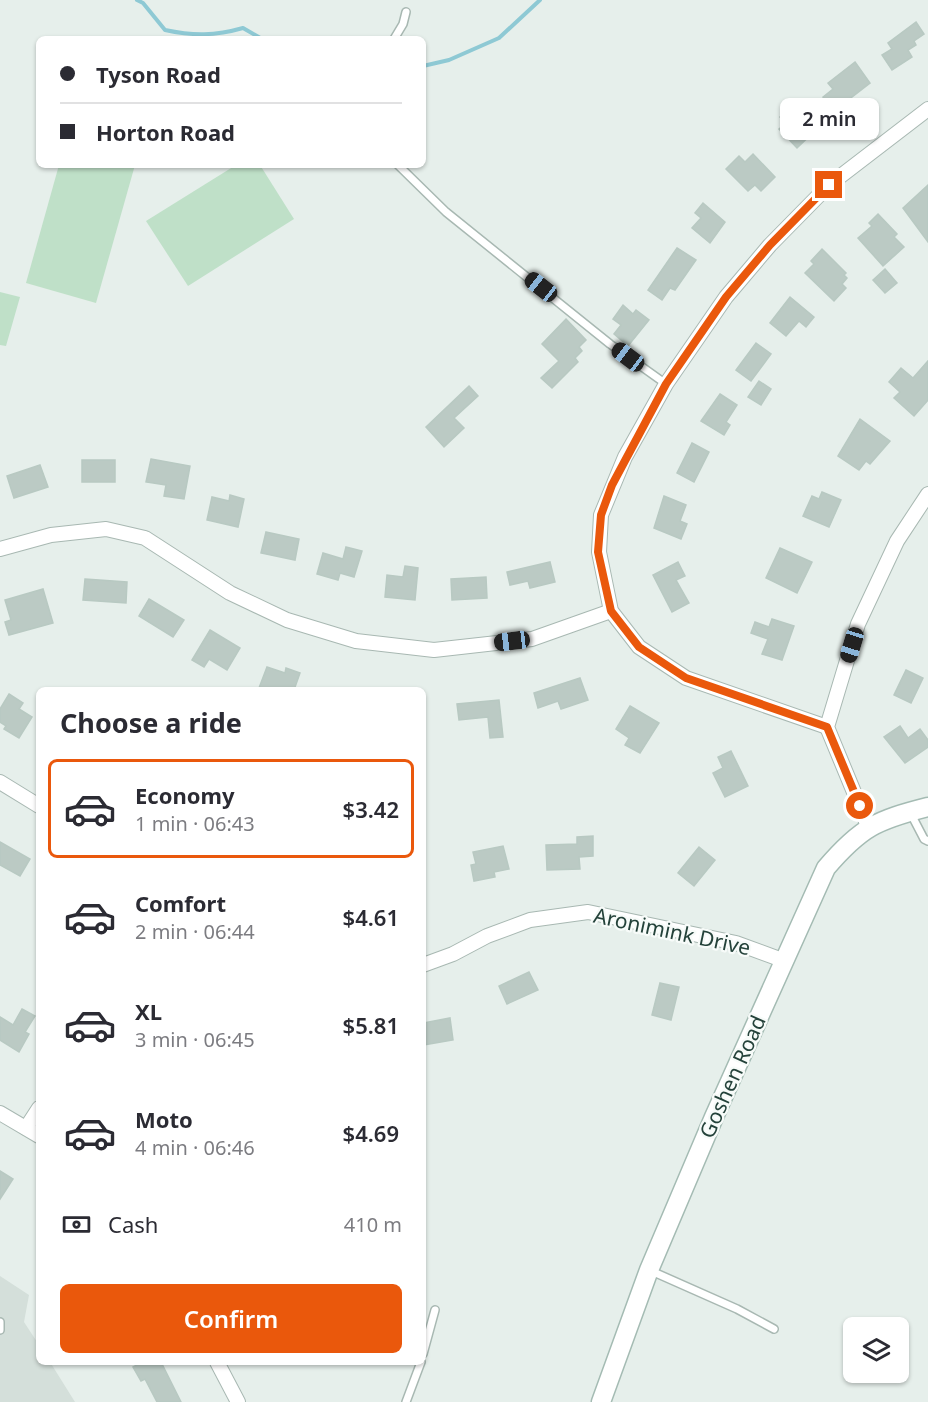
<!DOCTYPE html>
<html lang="en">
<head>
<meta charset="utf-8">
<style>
  :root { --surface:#fff; --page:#f7f7f7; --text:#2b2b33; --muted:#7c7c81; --line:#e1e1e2; --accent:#ea580c }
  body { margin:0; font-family:"Noto Sans",sans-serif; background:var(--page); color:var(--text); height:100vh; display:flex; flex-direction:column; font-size:22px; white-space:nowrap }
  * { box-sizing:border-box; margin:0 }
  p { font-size:20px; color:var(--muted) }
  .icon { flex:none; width:33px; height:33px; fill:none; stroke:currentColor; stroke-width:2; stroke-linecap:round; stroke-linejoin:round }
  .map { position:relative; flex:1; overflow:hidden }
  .details { position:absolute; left:36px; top:687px; width:390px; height:678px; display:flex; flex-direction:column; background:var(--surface); border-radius:9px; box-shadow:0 2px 4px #0004 }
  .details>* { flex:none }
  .top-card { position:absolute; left:36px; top:36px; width:390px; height:132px; border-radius:9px; box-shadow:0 2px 4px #0004; display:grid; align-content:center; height:132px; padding:0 24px; background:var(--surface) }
  .tools { position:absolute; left:843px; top:1317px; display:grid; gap:12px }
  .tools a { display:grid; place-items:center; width:66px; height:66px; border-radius:9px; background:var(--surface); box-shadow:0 2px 4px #0004; font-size:30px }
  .end { position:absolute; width:27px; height:27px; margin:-14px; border:8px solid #ea580c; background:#fff; box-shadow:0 0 0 3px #fff }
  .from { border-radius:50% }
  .bubble { position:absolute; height:42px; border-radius:9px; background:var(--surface); box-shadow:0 2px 4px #0004; font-size:20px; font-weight:600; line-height:42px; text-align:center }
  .car { position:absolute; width:18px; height:36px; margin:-18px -9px; border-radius:8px; box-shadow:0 0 4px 2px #0007; background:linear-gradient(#222 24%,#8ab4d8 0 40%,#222 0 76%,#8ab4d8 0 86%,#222 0) }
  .top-card b { display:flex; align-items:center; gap:21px; height:57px; font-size:22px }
  .top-card b+b { border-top:2px solid var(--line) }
  .top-card i { width:15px; height:15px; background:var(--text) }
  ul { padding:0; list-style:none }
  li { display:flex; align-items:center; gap:18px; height:99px; margin:0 12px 9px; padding:0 12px; border:3px solid transparent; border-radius:9px }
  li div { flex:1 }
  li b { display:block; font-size:22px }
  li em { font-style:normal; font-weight:600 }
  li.on { border-color:var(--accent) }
  li>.icon { width:54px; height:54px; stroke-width:1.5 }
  h2 { padding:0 24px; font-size:27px; line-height:72px }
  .pay { display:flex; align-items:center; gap:15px; height:66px; padding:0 24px; font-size:22px }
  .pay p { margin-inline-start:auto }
  .primary-button { display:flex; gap:12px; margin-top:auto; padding:12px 24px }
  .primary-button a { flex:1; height:69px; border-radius:9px; background:var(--accent); color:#fff; font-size:24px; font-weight:600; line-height:69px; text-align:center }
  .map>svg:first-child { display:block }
  .built { fill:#d4dfda }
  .green { fill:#bfe0c8 }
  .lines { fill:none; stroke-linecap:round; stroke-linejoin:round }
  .stream { stroke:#8ec9d4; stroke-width:4 }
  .building { fill:#bbcac4; stroke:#b8c9c2; stroke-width:1.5 }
  .lane-casing { stroke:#a8b8b2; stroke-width:10 }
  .street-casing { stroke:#a8b8b2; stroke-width:16 }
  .secondary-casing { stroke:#a4bbb3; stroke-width:21 }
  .lane { stroke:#fff; stroke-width:7 }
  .street { stroke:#fff; stroke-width:14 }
  .secondary { stroke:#fff; stroke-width:18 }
  .route { stroke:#ea580c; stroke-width:8 }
  .labels { text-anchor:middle; stroke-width:4.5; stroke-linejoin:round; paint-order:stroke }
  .street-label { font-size:21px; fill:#24423a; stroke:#f7fbf9 }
</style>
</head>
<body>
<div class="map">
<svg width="928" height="1402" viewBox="0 0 928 1402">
  <rect width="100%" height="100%" fill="#e6efeb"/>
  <!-- built -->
  <path class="built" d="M0 1276 29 1295 24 1322 39 1345V1362H50L75 1402H0Z"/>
  <!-- green -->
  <g class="green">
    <path d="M59 165H135L96 303 26 283Z"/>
    <path d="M236 165H260L294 219 188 286 146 221Z"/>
    <path d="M0 292 20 297 6 346 0 345Z"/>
  </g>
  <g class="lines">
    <!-- stream -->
    <g class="stream">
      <path d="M137 0 143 3 165 30C193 36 215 36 243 28L262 39"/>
      <path d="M423 66 449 60 499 38 540 0"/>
    </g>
  </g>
  <!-- building -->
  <g class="building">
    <path d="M916 22 924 34 914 41 916 45 908 50 912 57 892 70 882 55 892 49 888 43Z"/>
    <path d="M855 62 870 83 834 111 823 97 833 89 828 83Z"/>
    <path d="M790 108 796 114 802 109 819 127 797 148 779 129 786 123 780 117Z"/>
    <path d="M753 154 775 177 761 191 755 185 748 191 726 169 739 156 745 162Z"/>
    <path d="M928 185V242L903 208Z"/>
    <path d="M703 203 725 222 710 243 692 228 701 218 695 213Z"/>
    <path d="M878 214 897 234 894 237 904 247 883 266 858 238 872 226 869 223Z"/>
    <path d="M677 248 696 260 675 290 670 288 662 300 648 290Z"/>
    <path d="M822 249 846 273 844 275 847 278 842 284 846 288 834 301 805 273 814 264 811 261Z"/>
    <path d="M885 269 897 283 885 293 873 280Z"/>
    <path d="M790 297 814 317 806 327 799 321 786 336 770 323Z"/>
    <path d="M623 305 633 314 636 310 649 320 628 346 614 334 621 325 613 319Z"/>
    <path d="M566 319 586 340 579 347 582 351 575 358 578 362 552 388 541 378 559 361 542 344Z"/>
    <path d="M756 343 771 354 751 381 736 370Z"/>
    <path d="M928 361V400L914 416 894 398 900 392 889 382 901 368 913 378Z"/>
    <path d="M759 381 771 389 761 405 748 397Z"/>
    <path d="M469 386 478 396 454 418 464 428 444 447 426 427Z"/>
    <path d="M720 394 737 405 726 422 730 425 724 435 701 421Z"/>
    <path d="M860 419 890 441 870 464 866 461 859 470 838 456Z"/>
    <path d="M692 443 709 452 694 482 677 473Z"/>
    <path d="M151 459 190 466 184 499 164 496 166 485 146 482Z"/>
    <rect x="82" y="460" width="33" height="22"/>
    <path d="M40 465 48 487 14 498 7 476Z"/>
    <path d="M822 492 841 500 829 527 803 516 812 496 819 499Z"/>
    <path d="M230 495 244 499 238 527 207 520 212 497 229 501Z"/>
    <path d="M664 496 686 505 680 521 687 524 681 539 654 528Z"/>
    <path d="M266 532 299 539 295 560 261 553Z"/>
    <path d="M346 547 362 551 354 577 340 573 338 580 317 574 323 553 343 559Z"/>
    <path d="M780 548 812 562 797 593 766 578Z"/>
    <path d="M550 562 555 582 530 588 528 581 510 585 507 572Z"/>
    <path d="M678 562 685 576 676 580 689 603 672 612 653 575Z"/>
    <path d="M405 566 418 568 415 600 385 597 387 575 403 577Z"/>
    <path d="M486 577 487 598 452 600 451 579Z"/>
    <path d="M85 579 127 582 126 603 83 600Z"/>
    <path d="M43 589 53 623 9 635 5 622 11 620 5 600Z"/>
    <path d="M149 599 184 620 173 637 139 616Z"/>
    <path d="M772 619 794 626 782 660 762 654 768 639 751 633 755 622 769 627Z"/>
    <path d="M210 630 240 648 227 670 209 659 204 667 192 660Z"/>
    <path d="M267 667 285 673 286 668 300 673 294 690 259 688Z"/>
    <path d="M906 670 923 678 911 703 894 695Z"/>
    <path d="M580 678 588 700 561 709 558 701 538 708 534 693Z"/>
    <path d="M9 694 23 703 19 709 32 717 19 738 4 729 6 726 0 722V709Z"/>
    <path d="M499 700 503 737 490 738 488 717 459 720 457 704Z"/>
    <path d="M630 706 659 723 640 753 625 745 629 738 616 729Z"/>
    <path d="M900 726 908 738 920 729 928 740V747L905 763 884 737Z"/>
    <path d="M731 751 748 786 725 797 713 773 723 768 718 757Z"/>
    <path d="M593 836V856L579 857 580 869 547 870 546 845 577 844V837Z"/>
    <path d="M0 842 30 859 20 876 0 865Z"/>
    <path d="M503 846 509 869 494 872 495 877 474 881 471 865 476 864 473 852Z"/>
    <path d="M699 847 715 860 694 886 678 873Z"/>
    <path d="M529 972 538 990 507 1004 499 986Z"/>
    <path d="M660 983 679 987 671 1020 652 1015Z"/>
    <path d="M22 1009 35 1016 25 1032 29 1034 19 1052 0 1040V1017L13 1025Z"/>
    <path d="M450 1018 453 1040 423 1045V1023Z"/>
    <path d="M0 1171 13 1179 0 1199Z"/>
    <path d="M142 1362H161L181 1402H157L145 1379 141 1381 133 1367Z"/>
  </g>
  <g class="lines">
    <defs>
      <g id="lane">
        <path d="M394 39 403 24 406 12"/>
        <path d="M398 165 446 212 610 344 666 384"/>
        <path d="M911 814 924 839 928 841"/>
        <path d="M649 1270 737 1309 774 1329"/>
        <path d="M0 1322V1330"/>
        <path d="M423 1354 435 1310"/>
        <path d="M406 1402 421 1362"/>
      </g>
      <g id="street">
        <path d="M0 549 51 535 106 529 145 538 230 593 287 620 356 641 434 650 532 639 611 611"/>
        <path d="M827 727 686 678 639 647 611 611 599 552 601 515 625 457 666 384 726 297 770 245 829 185 928 109"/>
        <path d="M0 782 39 806"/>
        <path d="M868 826 827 727 858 624 897 541 928 494"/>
        <path d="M423 965 453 954 487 936 530 920 588 912 736 943 785 961"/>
        <path d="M0 1113 39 1136"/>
        <path d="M26 1128 39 1108"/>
        <path d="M217 1362 238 1402"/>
      </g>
      <path id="secondary" d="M601 1402 649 1270 714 1117 826 868C861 827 877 820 928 807"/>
    </defs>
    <!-- lane casing -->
    <use href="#lane" class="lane-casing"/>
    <!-- street casing -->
    <use href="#street" class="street-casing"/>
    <!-- secondary casing -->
    <use href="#secondary" class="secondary-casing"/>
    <!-- lane -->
    <use href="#lane" class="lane"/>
    <!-- street -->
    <use href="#street" class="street"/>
    <!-- secondary -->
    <use href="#secondary" class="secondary"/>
  </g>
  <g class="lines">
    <!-- route -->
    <path class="route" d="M829 185 770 245 726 297 666 384 612 485 601 515 598 552 611 611 639 647 686 678 827 727 860 806"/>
  </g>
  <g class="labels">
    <!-- street labels -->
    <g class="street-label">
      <text transform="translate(672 932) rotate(12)" y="7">Aronimink Drive</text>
      <text transform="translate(733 1077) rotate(-66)" y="7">Goshen Road</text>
    </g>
  </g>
</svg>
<div class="tools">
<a><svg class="icon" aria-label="layers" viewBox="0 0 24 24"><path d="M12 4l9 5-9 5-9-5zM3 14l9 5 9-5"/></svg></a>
</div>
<i class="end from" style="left:860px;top:806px"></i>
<i class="end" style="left:829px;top:185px"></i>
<div class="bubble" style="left:780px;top:98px;width:99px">2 min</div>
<i class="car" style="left:541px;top:287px;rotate:308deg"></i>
<i class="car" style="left:628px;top:357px;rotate:307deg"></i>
<i class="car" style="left:512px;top:641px;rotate:263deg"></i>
<i class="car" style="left:852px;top:645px;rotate:197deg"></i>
<div class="top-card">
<b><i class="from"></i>Tyson Road</b>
<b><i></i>Horton Road</b>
</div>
<section class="details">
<h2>Choose a ride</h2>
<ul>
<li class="on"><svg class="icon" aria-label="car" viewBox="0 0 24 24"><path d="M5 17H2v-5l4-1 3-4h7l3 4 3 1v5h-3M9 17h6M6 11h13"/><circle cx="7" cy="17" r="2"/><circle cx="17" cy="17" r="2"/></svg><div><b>Economy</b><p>1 min · 06:43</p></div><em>$3.42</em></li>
<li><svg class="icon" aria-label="car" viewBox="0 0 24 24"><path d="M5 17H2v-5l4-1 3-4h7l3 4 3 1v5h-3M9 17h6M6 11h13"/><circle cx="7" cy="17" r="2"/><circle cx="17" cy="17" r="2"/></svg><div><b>Comfort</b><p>2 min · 06:44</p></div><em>$4.61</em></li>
<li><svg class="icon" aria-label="car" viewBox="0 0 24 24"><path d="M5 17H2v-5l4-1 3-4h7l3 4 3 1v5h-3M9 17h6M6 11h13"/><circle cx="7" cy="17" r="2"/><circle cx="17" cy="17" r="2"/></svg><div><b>XL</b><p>3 min · 06:45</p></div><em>$5.81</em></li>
<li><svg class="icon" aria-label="car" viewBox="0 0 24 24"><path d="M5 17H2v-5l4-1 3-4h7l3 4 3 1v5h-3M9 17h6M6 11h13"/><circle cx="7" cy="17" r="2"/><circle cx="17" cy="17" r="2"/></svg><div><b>Moto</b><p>4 min · 06:46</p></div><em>$4.69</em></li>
</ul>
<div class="pay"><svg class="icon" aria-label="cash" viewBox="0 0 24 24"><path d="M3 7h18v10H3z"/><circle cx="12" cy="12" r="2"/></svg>Cash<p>410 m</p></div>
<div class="primary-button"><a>Confirm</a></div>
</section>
</div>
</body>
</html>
